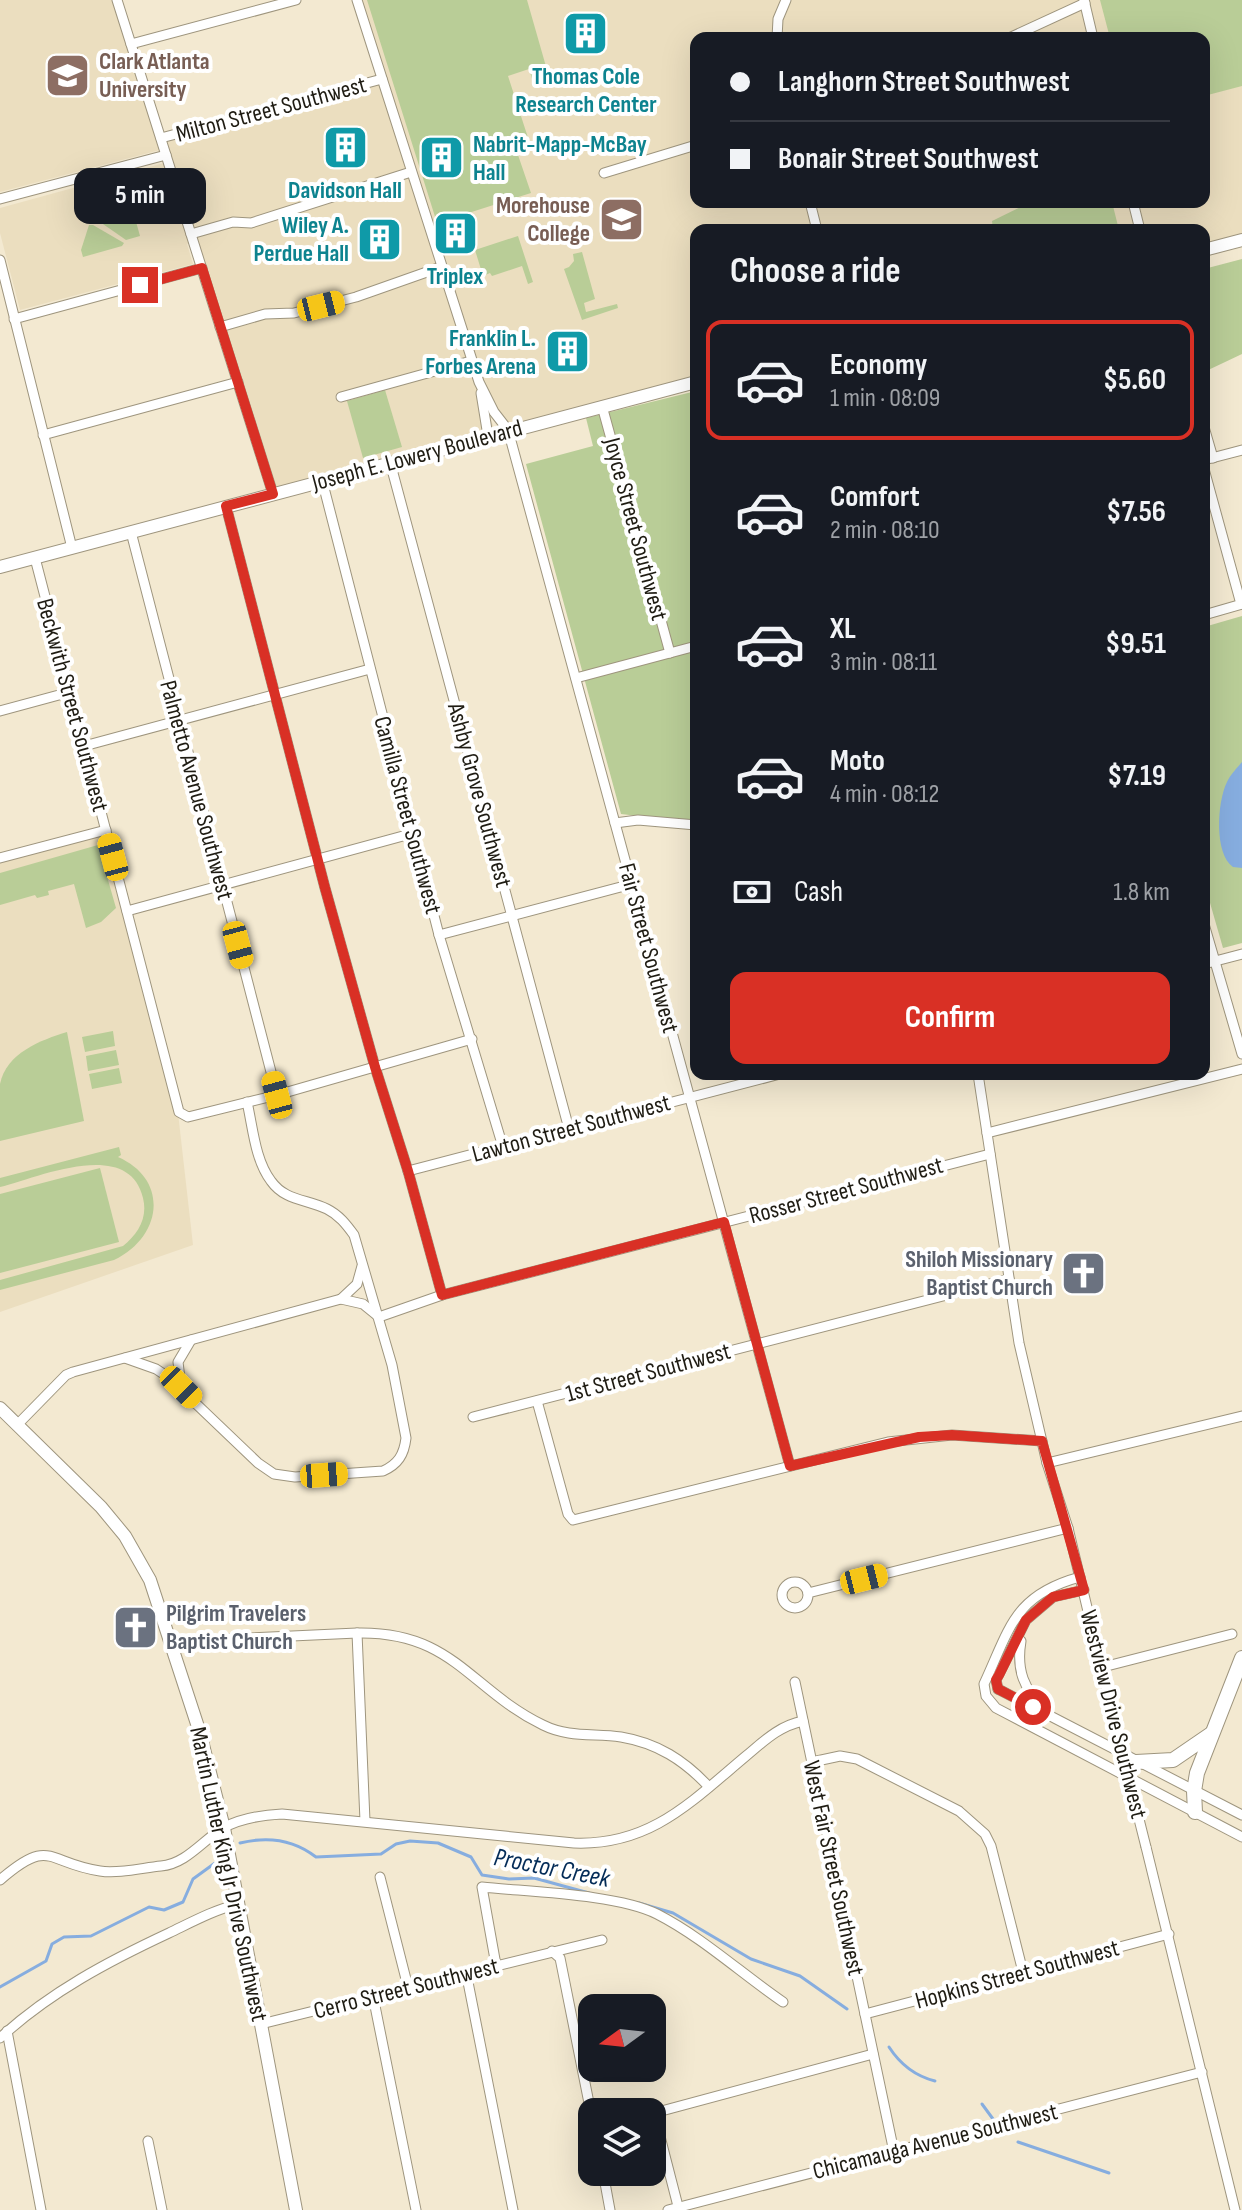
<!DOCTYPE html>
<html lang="en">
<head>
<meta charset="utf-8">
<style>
  :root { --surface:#171b24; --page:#20242c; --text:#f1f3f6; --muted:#9ea1a6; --line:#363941; --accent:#d93025 }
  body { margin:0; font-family:"Sofia Sans Condensed",sans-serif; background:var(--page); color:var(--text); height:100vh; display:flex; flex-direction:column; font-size:30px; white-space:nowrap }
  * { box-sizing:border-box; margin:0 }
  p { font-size:26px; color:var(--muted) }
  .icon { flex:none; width:44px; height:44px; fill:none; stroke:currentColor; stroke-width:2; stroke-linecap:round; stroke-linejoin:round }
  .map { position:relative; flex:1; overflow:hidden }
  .side { position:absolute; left:690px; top:224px; width:520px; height:856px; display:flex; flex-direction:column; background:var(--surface); border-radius:16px; box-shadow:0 8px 32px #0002 }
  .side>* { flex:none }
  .top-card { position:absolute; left:690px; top:32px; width:520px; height:176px; border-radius:16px; box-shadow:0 8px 32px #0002; display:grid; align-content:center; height:176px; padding:0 40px; background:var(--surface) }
  .needle { width:52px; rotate:255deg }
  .controls { position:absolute; left:578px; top:1994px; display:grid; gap:16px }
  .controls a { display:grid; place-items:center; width:88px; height:88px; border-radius:16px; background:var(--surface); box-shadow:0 8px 32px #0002; font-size:40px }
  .end { position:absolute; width:36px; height:36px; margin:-18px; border:10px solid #d93025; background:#fff; box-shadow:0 0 0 4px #fff }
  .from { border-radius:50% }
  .bubble { position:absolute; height:56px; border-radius:16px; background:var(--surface); box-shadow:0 8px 32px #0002; font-size:26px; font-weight:700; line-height:56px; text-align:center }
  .car { position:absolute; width:24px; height:48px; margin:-24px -12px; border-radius:10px; box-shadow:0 0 6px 2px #0007; background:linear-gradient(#f5c518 24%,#345 0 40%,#f5c518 0 76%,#345 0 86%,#f5c518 0) }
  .top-card b { display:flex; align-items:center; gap:28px; height:76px; font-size:30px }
  .top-card b+b { border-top:2px solid var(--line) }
  .top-card i { width:20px; height:20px; background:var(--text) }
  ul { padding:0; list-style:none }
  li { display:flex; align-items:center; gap:24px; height:120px; margin:0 16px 12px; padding:0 24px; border:4px solid transparent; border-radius:16px }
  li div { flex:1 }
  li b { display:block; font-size:30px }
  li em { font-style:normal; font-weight:700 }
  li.selected { border-color:var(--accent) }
  li>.icon { width:72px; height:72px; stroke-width:1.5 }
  h2 { padding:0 40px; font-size:36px; line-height:96px }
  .pay { display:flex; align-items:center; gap:20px; height:88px; padding:0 40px; font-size:30px }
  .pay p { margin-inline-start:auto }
  .action { display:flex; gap:16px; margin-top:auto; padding:16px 40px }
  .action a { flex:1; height:92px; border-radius:16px; background:var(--accent); color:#fff; font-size:32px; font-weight:700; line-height:92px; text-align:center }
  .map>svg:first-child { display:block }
  .built { fill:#ebdebf; fill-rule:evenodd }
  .green { fill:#b9cd97 }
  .water { fill:#86addf }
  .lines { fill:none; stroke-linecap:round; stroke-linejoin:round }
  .stream { stroke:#86addf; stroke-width:3 }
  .minor-casing { stroke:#9e957e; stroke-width:11 }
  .major-casing { stroke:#9e957e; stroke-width:14 }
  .highway-casing { stroke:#9e957e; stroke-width:16 }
  .minor { stroke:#fff; stroke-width:9 }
  .major { stroke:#fff; stroke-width:12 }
  .highway { stroke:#fff; stroke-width:14 }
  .minor-bridge-casing { stroke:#9e957e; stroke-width:11; stroke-linecap:butt }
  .minor-bridge { stroke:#fff; stroke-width:9 }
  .route { stroke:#d93025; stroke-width:10 }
  .labels { text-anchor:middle; stroke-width:8; stroke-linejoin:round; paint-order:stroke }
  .education-label { font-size:24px; font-weight:bold; fill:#785e54; stroke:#fff; text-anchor:start }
  .culture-label { font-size:24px; font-weight:bold; fill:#0d838f; stroke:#fff }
  .street-label { font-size:24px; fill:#1f1c13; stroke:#fff }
  .worship-label { font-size:24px; font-weight:bold; fill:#5b616d; stroke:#fff; text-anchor:end }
  .water-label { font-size:26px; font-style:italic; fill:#042c58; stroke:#fff }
</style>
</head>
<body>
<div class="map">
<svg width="1242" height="2210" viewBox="0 0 1242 2210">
  <rect width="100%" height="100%" fill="#f3e9d1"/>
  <!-- built -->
  <g class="built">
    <path d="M0 0H112L155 135 381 76 357 0H1242V242L1204 251V230H696V382L508 430 470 362 497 436 273 492 191 243 187 244 193 264 20 310 0 233V208L164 163 160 150 0 192ZM696 38H1204V202H696Z"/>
    <path d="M106 830 178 1113 193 1245 0 1312V858Z"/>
  </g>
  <!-- green -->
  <g class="green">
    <path d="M367 0H527L549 77 533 82 529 69 508 76 532 150 518 155 531 193 437 223Z"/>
    <path d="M1100 0H1242V86L1204 96V38H1110Z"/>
    <path d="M1031 202H1112L1119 230H993L992 221Z"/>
    <path d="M131 204 140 236 126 240 90 215Z"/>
    <path d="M89 225H93L124 243 122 246 83 257 81 250Z"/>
    <path d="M518 236 533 282 528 284 522 266 492 276 490 273 483 276 475 250Z"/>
    <path d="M582 252 595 299 584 303 586 312 617 304 618 308 582 320 564 269 569 267 574 261 573 254Z"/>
    <path d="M1242 259V354L1204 372V269Z"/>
    <path d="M385 390 402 447 363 458 347 401Z"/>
    <path d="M696 391V823L621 814 526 464 593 446 586 418Z"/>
    <path d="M1242 616V943L1223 948 1204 882V627Z"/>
    <path d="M98 845 116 908 101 922 86 928 74 884 48 891 49 895 37 898 35 895 0 905V873Z"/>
    <path d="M113 1031 115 1046 85 1052 82 1037Z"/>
    <path d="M67 1032 84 1121 0 1141C0 1123 0 1102 0 1084 6 1053 41 1040 67 1032Z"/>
    <path d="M116 1050 119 1065 88 1071 86 1056Z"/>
    <path d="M119 1068 122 1083 92 1089 89 1074Z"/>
    <path d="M119 1147 121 1155 118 1157C170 1180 162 1237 114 1260L0 1290V1280L123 1246C138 1234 148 1218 143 1198 129 1137 39 1177 0 1187V1178Z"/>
    <path d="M100 1168 119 1242 0 1273V1194Z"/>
  </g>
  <!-- water -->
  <path class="water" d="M1242 762V868L1233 867C1214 854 1217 802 1227 782 1230 775 1237 768 1242 762Z"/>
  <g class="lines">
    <!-- stream -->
    <g class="stream">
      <path d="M240 1843C268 1836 293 1839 316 1857L381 1854 396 1844 410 1841 438 1843 471 1857 482 1875 509 1879 534 1878 589 1893"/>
      <path d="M639 1903 673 1913 751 1959 800 1976 847 2009"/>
      <path d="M0 1987 46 1961 52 1944 64 1937 91 1936 149 1907 164 1910 183 1902 193 1879 215 1863"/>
      <path d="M889 2047C900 2064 915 2076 935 2081"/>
      <path d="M982 2104 993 2119"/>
      <path d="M1018 2142 1109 2173"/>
    </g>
    <defs>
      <g id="minor">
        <path d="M117 0 273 494"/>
        <path d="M357 0 479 382 494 412 508 430 790 1466"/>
        <path d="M1084 0 1093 38"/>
        <path d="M777 38 778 19 786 0"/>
        <path d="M1009 38 1085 3"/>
        <path d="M131 44 296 0"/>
        <path d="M161 138 382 79"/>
        <path d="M604 173 696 145"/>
        <path d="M0 199 166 155"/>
        <path d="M810 202 817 230"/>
        <path d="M1133 202 1140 230"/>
        <path d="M191 234 233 222 251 223 411 172"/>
        <path d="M0 260 72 548"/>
        <path d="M14 319 202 268"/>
        <path d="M220 327 265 314 294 313 356 297 441 267"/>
        <path d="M481 393 488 436"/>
        <path d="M341 397 471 361"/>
        <path d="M602 406 670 653"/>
        <path d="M1204 427 1213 458"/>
        <path d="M43 435 238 382"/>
        <path d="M1204 460 1242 450"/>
        <path d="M390 462 569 1129"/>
        <path d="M1204 469 1241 604"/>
        <path d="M322 480 439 935 503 1147"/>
        <path d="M226 506 325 888 375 1067 408 1171 442 1295"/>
        <path d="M131 532 277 1095"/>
        <path d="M35 558 179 1112 188 1117 277 1095 472 1039"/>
        <path d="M1204 615 1242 604"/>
        <path d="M576 678 696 646"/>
        <path d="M0 711 70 692"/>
        <path d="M84 746 370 669"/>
        <path d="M615 823 638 820 696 825"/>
        <path d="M0 858 106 830"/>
        <path d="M127 911 414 833"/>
        <path d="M1204 924 1242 1054"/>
        <path d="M439 935 632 884"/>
        <path d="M1204 964 1242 954"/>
        <path d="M978 1074 1019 1343 1047 1463 1068 1528 1115 1724"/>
        <path d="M987 1133 1242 1069"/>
        <path d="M408 1171 780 1074"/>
        <path d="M341 1299 357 1284 362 1266"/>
        <path d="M125 1358 156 1369 168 1377 258 1463 274 1474 295 1477 383 1471C398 1464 404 1455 406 1438L392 1365 354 1235C346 1224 339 1215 327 1209 307 1199 285 1201 271 1181 255 1160 253 1128 247 1102"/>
        <path d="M181 1387 178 1362 191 1340"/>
        <path d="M537 1401 568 1514 573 1520 888 1442 952 1435 1042 1441"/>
        <path d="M473 1417 1009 1279"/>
        <path d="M17 1425 66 1375 73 1372 341 1299 363 1304 379 1317 442 1295 990 1154"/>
        <path d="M1047 1463 1242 1416"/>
        <path d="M1080 1577C1014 1595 1010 1628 984 1684L986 1696 996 1708 1242 1837"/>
        <circle cx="795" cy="1595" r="13"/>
        <path d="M808 1593 1068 1528"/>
        <path d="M357 1633 365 1821"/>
        <path d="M1021 1641C1016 1671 1024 1688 1044 1710"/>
        <path d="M173 1645 186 1641 357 1633C453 1631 469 1689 543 1725 569 1738 594 1733 621 1737 657 1743 684 1760 709 1787"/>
        <path d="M1103 1667 1232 1634"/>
        <path d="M795 1682 894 2152"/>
        <path d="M998 1689 1242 1815"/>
        <path d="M998 1689 996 1680 1026 1620 1053 1597 1084 1590"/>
        <path d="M812 1762 840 1756 857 1759 959 1811 985 1834 991 1846 1023 1972"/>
        <path d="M1146 1847 1235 2210"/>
        <path d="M380 1877 408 1987"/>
        <path d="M0 1880C51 1836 46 1863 100 1871 118 1874 142 1868 161 1866 186 1864 203 1840 223 1828 241 1818 262 1815 282 1814L574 1843C650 1846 691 1802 746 1756 764 1741 779 1726 803 1721"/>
        <path d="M552 1951 560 1958 592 2118"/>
        <path d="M496 1965 482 1887C529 1892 617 1894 657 1914 702 1937 742 1974 783 2002"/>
        <path d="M466 1972 513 2210"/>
        <path d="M373 1996 416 2210"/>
        <path d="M865 2014 1169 1934"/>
        <path d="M261 2024 602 1940"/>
        <path d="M7 2031 41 2210"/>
        <path d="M0 2038C50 1992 109 1961 169 1933 192 1922 214 1910 238 1904"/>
        <path d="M148 2141 162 2210"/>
        <path d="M603 2172 610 2210"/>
        <path d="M668 2210 1202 2072"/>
        <path d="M679 2210 654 2113 873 2054"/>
      </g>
      <g id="major">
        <path d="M1204 250 1242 240"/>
        <path d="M0 567 696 382"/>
        <path d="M0 1408 101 1507 125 1536 150 1580 200 1733 224 1828 296 2210"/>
      </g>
      <g id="highway">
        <path d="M1136 1762 1173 1760 1211 1734"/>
        <path d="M1195 1812 1194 1791 1197 1773 1242 1658"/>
      </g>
    </defs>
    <!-- minor casing -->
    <use href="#minor" class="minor-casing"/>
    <!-- major casing -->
    <use href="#major" class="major-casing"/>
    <!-- highway casing -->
    <use href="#highway" class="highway-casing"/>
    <!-- minor -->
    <use href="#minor" class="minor"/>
    <!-- major -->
    <use href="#major" class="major"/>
    <!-- highway -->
    <use href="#highway" class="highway"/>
    <defs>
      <path id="minor-bridge" d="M1115 1724 1146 1847"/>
    </defs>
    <!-- minor-bridge casing -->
    <use href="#minor-bridge" class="minor-bridge-casing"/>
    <!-- minor-bridge -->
    <use href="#minor-bridge" class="minor-bridge"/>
  </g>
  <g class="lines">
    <!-- route -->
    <path class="route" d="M140 285 202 268 273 494 226 506 325 888 375 1067 408 1171 442 1295 724 1222 790 1466 919 1437 952 1435 1042 1441 1084 1590 1053 1597 1026 1620 999 1675 996 1680 998 1689 1033 1707"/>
  </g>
  <!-- icons -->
  <defs>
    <symbol id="building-square" viewBox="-11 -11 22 22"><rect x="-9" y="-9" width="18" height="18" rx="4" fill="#0f9aa8" stroke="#fff"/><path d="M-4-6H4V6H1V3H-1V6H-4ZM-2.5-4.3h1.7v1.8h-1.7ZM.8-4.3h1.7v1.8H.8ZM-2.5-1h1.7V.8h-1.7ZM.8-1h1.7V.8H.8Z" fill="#fff"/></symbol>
    <symbol id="university-square" viewBox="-11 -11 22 22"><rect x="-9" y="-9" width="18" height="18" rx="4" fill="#8d6e63" stroke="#fff"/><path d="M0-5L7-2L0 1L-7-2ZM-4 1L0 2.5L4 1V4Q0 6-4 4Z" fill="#fff"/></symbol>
    <symbol id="church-square" viewBox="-11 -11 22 22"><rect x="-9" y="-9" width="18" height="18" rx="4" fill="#6b7280" stroke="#fff"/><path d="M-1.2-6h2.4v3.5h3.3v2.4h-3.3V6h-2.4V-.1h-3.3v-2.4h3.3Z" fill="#fff"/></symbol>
  </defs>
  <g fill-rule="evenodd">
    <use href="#building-square" x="560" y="8" width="51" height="51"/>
    <use href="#university-square" x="42" y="50" width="51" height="51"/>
    <use href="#building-square" x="320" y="122" width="51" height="51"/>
    <use href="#building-square" x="416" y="132" width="51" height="51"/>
    <use href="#university-square" x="596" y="194" width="51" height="51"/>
    <use href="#building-square" x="430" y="208" width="51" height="51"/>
    <use href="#building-square" x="354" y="214" width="51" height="51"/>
    <use href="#building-square" x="542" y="326" width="51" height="51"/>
    <use href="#church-square" x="1058" y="1248" width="51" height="51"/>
    <use href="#church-square" x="110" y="1602" width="51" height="51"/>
  </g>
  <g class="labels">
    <!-- education labels -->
    <g class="education-label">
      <text x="99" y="69">Clark Atlanta<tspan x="99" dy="28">University</tspan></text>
      <text x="590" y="213" text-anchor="end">Morehouse<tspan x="590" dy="28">College</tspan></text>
    </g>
    <!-- culture labels -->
    <g class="culture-label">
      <text x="586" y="84">Thomas Cole<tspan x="586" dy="28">Research Center</tspan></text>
      <text x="473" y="152" text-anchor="start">Nabrit-Mapp-McBay<tspan x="473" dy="28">Hall</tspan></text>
      <text x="345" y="198">Davidson Hall</text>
      <text x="349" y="233" text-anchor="end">Wiley A.<tspan x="349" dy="28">Perdue Hall</tspan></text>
      <text x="455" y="284">Triplex</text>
      <text x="536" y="346" text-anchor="end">Franklin L.<tspan x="536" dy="28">Forbes Arena</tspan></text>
    </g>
    <!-- street labels -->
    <g class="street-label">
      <text transform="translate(271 109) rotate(-15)" y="8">Milton Street Southwest</text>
      <text transform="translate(417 455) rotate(-15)" y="8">Joseph E. Lowery Boulevard</text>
      <text transform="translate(636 529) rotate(75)" y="8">Joyce Street Southwest</text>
      <text transform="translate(73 705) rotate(75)" y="8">Beckwith Street Southwest</text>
      <text transform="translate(197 790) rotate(75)" y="8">Palmetto Avenue Southwest</text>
      <text transform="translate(480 795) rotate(75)" y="8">Ashby Grove Southwest</text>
      <text transform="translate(408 815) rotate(75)" y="8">Camilla Street Southwest</text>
      <text transform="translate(649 948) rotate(75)" y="8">Fair Street Southwest</text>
      <text transform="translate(571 1128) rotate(-15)" y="8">Lawton Street Southwest</text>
      <text transform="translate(846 1190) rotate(-15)" y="8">Rosser Street Southwest</text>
      <text transform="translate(648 1372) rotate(-15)" y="8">1st Street Southwest</text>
      <text transform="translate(1114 1714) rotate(76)" y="8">Westview Drive Southwest</text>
      <text transform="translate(834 1868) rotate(78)" y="8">West Fair Street Southwest</text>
      <text transform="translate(229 1874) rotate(78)" y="8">Martin Luther King Jr Drive Southwest</text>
      <text transform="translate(1017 1974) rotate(-15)" y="8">Hopkins Street Southwest</text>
      <text transform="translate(406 1988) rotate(-14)" y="8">Cerro Street Southwest</text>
      <text transform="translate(935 2141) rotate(-14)" y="8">Chicamauga Avenue Southwest</text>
    </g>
    <!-- worship labels -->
    <g class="worship-label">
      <text x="1053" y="1267">Shiloh Missionary<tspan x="1053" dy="28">Baptist Church</tspan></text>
      <text x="166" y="1621" text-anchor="start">Pilgrim Travelers<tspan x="166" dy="28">Baptist Church</tspan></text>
    </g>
    <!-- water labels -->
    <g class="water-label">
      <text transform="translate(552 1867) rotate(11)" y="9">Proctor Creek</text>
    </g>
  </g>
</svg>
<div class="controls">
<a><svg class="needle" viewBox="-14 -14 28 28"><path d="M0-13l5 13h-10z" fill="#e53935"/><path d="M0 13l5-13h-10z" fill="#9ea1a6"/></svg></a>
<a><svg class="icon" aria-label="layers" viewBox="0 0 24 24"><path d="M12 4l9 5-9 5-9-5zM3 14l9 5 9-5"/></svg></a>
</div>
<i class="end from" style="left:1033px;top:1707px"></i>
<i class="end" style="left:140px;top:285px"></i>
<div class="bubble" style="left:74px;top:168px;width:132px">5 min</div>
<i class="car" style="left:321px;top:306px;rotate:76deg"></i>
<i class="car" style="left:113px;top:857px;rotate:345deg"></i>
<i class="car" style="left:238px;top:945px;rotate:165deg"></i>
<i class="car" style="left:277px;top:1095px;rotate:345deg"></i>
<i class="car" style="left:181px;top:1387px;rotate:135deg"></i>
<i class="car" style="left:324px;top:1475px;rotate:86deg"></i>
<i class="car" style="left:864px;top:1579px;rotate:76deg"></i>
<div class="top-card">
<b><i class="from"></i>Langhorn Street Southwest</b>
<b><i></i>Bonair Street Southwest</b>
</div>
<section class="side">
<h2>Choose a ride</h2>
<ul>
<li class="selected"><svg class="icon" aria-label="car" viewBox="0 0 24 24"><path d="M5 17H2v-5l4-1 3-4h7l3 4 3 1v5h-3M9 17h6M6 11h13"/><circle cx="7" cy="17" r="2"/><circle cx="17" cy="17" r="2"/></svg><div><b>Economy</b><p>1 min · 08:09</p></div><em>$5.60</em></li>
<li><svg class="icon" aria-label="car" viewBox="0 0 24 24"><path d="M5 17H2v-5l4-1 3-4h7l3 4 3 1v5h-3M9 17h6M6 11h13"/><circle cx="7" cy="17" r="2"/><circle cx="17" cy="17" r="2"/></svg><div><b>Comfort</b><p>2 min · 08:10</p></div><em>$7.56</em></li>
<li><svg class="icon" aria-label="car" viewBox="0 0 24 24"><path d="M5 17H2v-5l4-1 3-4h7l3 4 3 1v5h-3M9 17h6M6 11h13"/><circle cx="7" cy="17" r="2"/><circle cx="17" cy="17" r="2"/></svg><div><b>XL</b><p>3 min · 08:11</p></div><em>$9.51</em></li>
<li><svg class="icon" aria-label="car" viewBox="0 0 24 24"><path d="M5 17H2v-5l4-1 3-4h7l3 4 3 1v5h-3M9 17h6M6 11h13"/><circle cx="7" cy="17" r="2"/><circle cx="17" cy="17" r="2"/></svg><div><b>Moto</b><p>4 min · 08:12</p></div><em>$7.19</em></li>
</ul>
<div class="pay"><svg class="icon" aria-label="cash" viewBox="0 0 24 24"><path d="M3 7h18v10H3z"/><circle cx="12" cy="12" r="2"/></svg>Cash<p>1.8 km</p></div>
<div class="action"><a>Confirm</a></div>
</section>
</div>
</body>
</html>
